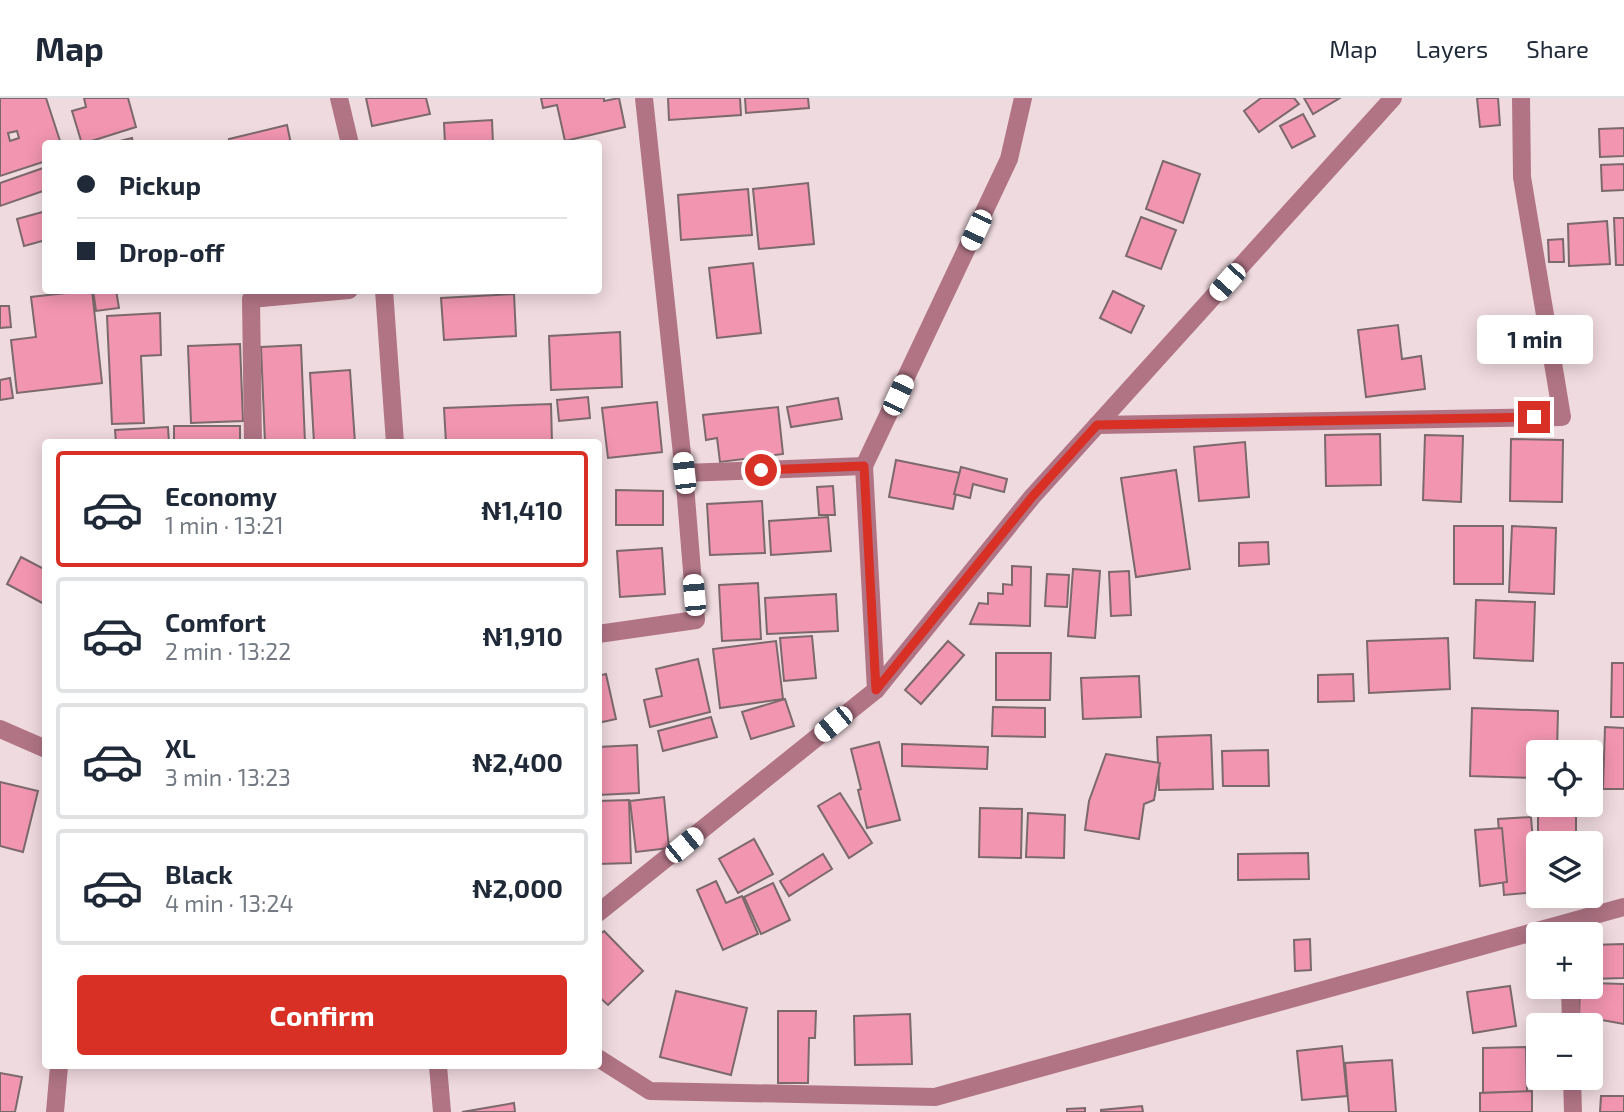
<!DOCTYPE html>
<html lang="en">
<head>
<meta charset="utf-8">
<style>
  :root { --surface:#fff; --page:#f6f6f7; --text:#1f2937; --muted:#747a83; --line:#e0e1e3; --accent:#d93025 }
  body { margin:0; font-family:"Exo 2",sans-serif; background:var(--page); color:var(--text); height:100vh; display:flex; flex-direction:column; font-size:26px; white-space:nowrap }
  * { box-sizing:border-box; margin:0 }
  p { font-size:23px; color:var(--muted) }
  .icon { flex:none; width:38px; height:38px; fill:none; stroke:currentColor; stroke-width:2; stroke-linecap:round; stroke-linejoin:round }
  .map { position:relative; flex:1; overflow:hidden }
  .drawer { position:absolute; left:42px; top:341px; width:560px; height:630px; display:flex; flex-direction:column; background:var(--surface); border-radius:7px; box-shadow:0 4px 18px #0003 }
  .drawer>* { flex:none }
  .top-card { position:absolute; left:42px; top:42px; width:560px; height:154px; border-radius:7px; box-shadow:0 4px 18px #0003; display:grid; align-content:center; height:154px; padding:0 35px; background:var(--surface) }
  .controls { position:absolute; left:1526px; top:642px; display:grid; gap:14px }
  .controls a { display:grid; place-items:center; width:77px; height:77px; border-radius:7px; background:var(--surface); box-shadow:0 4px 18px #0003; font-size:35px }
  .end { position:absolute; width:32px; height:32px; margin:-16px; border:9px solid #d93025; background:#fff; box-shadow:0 0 0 4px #fff }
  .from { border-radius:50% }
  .bubble { position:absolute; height:49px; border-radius:7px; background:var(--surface); box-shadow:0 4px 18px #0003; font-size:23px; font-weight:700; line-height:49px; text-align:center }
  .car { position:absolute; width:21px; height:42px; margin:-21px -10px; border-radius:9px; box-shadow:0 0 5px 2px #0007; background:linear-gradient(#fff 24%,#345 0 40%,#fff 0 76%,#345 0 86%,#fff 0) }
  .top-card b { display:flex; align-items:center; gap:24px; height:66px; font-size:26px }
  .top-card b+b { border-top:2px solid var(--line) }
  .top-card i { width:18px; height:18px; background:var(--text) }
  ul { padding:12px 0 0; list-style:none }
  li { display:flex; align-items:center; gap:21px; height:116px; margin:0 14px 10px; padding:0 21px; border:4px solid var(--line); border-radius:7px }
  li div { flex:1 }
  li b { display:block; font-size:26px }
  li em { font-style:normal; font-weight:700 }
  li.on { border-color:var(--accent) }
  li>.icon { width:63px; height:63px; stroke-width:1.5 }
  .primary-button { display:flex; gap:14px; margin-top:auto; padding:14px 35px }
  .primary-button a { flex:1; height:80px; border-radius:7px; background:var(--accent); color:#fff; font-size:28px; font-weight:700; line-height:80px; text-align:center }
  header { display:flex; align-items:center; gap:42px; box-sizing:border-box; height:98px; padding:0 35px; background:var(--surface); border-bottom:2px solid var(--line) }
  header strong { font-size:33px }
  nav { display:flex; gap:38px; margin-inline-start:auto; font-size:24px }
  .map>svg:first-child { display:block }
  .building { fill:#f295b1; stroke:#7b696d; stroke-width:2; fill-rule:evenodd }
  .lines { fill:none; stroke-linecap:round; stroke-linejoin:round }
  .minor { stroke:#b07485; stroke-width:18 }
  .route { stroke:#d93025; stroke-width:9 }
</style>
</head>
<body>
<header>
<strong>Map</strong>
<nav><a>Map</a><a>Layers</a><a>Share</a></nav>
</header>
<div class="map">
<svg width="1624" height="1014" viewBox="0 0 1624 1014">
  <rect width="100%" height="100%" fill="#efdadf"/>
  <!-- building -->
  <g class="building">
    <path d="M0 0H46L61 46H46V63L0 78ZM17 33 19 40 10 43 8 35Z"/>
    <path d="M84 0H128L136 29 82 46 72 13 86 9Z"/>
    <path d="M366 0H426L430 16 372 28Z"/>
    <path d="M541 0H604V3L619 0 625 29 565 43 557 7 543 10Z"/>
    <path d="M668 0H740L741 17 669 22Z"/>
    <path d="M745 0H808L809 10 746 15Z"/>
    <path d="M1261 0H1294L1299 6 1259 34 1244 13Z"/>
    <path d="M1304 0H1340L1313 16Z"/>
    <path d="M1477 0H1498L1500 27 1480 29Z"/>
    <path d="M1303 16 1315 38 1292 50 1280 28Z"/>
    <path d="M492 22 493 46H445L444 25Z"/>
    <path d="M287 27 291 46H230L229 41Z"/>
    <path d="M1624 30V58L1600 59 1599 31Z"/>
    <path d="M132 40 133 46H108Z"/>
    <path d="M1163 63 1200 76 1183 125 1146 111Z"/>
    <path d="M1624 66V92L1602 93 1601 67Z"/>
    <path d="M46 69V92L0 108V85Z"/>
    <path d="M808 85 814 146 759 151 753 91Z"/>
    <path d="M748 91 752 137 681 142 678 97Z"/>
    <path d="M46 113V142L24 148 17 121Z"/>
    <path d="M1141 119 1176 132 1161 171 1126 158Z"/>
    <path d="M1614 120H1624V167H1616Z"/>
    <path d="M1607 123 1610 166 1569 168 1568 126Z"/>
    <path d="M1563 141 1564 164H1549L1548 142Z"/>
    <path d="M753 165 761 235 717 240 709 170Z"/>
    <path d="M92 192 102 285 17 295 11 242 36 239 31 199Z"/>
    <path d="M93 192H116L119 210 96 213Z"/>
    <path d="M1113 193 1144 208 1131 235 1100 220Z"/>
    <path d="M514 196 516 238 444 242 441 200Z"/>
    <path d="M0 208H9L11 229 0 230Z"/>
    <path d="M160 215 161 257 141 258 144 325 112 326 107 218Z"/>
    <path d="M1398 227 1402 261 1421 258 1425 291 1366 299 1358 232Z"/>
    <path d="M620 234 622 289 551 292 549 238Z"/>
    <path d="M240 246 243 323 191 325 188 248Z"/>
    <path d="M301 247 305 345H265L261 249Z"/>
    <path d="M350 272 355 345H314L310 275Z"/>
    <path d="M10 280 13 300 0 302V282Z"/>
    <path d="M588 299 590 320 559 323 557 302Z"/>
    <path d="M838 300 842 321 791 329 787 309Z"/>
    <path d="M657 304 662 354 608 360 602 310Z"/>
    <path d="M551 306 552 345H446L444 310Z"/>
    <path d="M778 309 783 356 720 364 717 340 706 342 703 317Z"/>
    <rect x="174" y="328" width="66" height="17"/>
    <path d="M168 329 169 345H116L115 332Z"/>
    <path d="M1380 336 1381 387 1326 388 1325 337Z"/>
    <path d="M1425 337 1463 338 1461 404 1423 402Z"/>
    <path d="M1511 341 1563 342 1562 404 1510 403Z"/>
    <path d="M1245 344 1249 399 1199 403 1194 349Z"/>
    <path d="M896 362 960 375 953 411 889 399Z"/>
    <path d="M961 369 1007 381 1004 394 973 386 970 400 954 396Z"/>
    <path d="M1176 372 1190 471 1136 479 1121 380Z"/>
    <path d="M833 388 835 417H819L817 389Z"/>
    <path d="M616 392 663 393V427H616Z"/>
    <path d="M762 403 765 455 710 457 707 406Z"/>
    <path d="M828 419 831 453 771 457 769 423Z"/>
    <rect x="1454" y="428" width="49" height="58"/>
    <path d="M1512 428 1556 430 1554 496 1509 494Z"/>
    <path d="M1268 444 1269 466 1239 468V445Z"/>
    <path d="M662 450 665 496 620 499 617 453Z"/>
    <path d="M21 459 46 472V507L7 486Z"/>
    <path d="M1012 468 1031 469 1030 528 970 526 979 505 988 506V495L1003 496V486L1012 487Z"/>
    <path d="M1073 471 1100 473 1095 540 1068 538Z"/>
    <path d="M1129 473 1131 517 1111 518 1109 474Z"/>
    <path d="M1047 476 1069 477 1067 509 1045 508Z"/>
    <path d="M758 485 761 541 722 543 719 487Z"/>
    <path d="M836 496 838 533 767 536 765 500Z"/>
    <path d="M1476 502 1535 504 1533 563 1474 560Z"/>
    <path d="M812 538 816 580 784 583 780 540Z"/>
    <path d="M1448 540 1450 591 1369 595 1367 543Z"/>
    <path d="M776 543 783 601 720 610 713 551Z"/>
    <path d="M948 543 964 557 921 606 905 592Z"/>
    <path d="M996 555H1051L1050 602H996Z"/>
    <path d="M698 561 710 614 650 629 644 602 662 598 656 571Z"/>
    <path d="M1612 565H1624V619H1611Z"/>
    <path d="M606 576 616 621 598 625V578Z"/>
    <path d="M1353 576 1354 603 1318 604V577Z"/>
    <path d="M1139 578 1141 619 1083 621 1081 580Z"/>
    <path d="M785 601 794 628 751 641 742 614Z"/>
    <path d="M993 609 1045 610V639L992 638Z"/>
    <path d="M1472 610 1558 613 1557 654H1538V680L1470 678Z"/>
    <path d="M711 619 717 639 663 653 658 633Z"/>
    <path d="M1605 629 1624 630V691H1603Z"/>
    <path d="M1211 637 1213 691 1159 692 1157 639Z"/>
    <path d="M879 644 900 722 867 730 858 692 861 691 851 651Z"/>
    <path d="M902 646 988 649 987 671 902 668Z"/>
    <path d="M637 647 639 695 598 697V649Z"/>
    <path d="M1268 652 1269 688H1223L1222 653Z"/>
    <path d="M1106 656 1160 665 1154 702 1144 706 1139 741 1085 732 1089 703Z"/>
    <path d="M0 684 38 693 23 754 0 748Z"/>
    <path d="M840 695 872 745 849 760 818 708Z"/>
    <path d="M664 699 669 750 636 754 630 703Z"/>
    <path d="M629 702 631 765 598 766V703Z"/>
    <path d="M980 710 1022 711 1021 760 979 759Z"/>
    <path d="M1028 715 1065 717 1064 760 1026 759Z"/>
    <path d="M1538 717H1576V746H1538V756Z"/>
    <path d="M1531 719 1537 794 1504 797 1498 721Z"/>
    <path d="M1502 730 1507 784 1480 788 1475 732Z"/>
    <path d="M754 741 773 776 738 795 719 761Z"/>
    <path d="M1308 755 1309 781 1238 782V756Z"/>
    <path d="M823 756 832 771 789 798 780 783Z"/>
    <path d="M716 783 726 805 742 798 758 836 723 852 697 792Z"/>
    <path d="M773 785 790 822 761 836 744 799Z"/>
    <path d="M604 833 643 873 608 907 598 898V838Z"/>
    <path d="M1310 841 1311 872 1295 873 1294 842Z"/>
    <path d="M1624 846V880L1591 881V847Z"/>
    <path d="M1591 885 1624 886V926L1579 918 1580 889H1591Z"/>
    <path d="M1510 888 1516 928 1473 935 1467 894Z"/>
    <path d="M676 893 747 910 731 977 660 959Z"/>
    <path d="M778 913H816L815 940H809L808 985H778Z"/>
    <path d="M910 916 912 966 855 967 854 918Z"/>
    <path d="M1342 948 1347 998 1302 1002 1297 953Z"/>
    <path d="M1526 949 1527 994 1483 995V950Z"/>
    <path d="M1392 962 1396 1014H1349L1345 965Z"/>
    <path d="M0 975 22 979 15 1014H0Z"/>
    <path d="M1532 993V1014H1480V995Z"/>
    <path d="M1601 998H1624V1014H1600Z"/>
    <path d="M514 1005 515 1014H462Z"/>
    <path d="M1142 1008 1143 1014H1101V1012Z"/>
    <path d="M1085 1010V1014H1067V1011Z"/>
  </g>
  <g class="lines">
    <!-- minor -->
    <g class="minor">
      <path d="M339 0 350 46"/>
      <path d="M644 0 684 375 864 368"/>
      <path d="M384 192 395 345"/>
      <path d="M1097 327 1562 319 1522 79 1521 0"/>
      <path d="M253 345 251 201 349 192"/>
      <path d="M598 536 696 522 684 375"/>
      <path d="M876 592 864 368 1009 61 1023 0"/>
      <path d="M0 631 46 651"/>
      <path d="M598 815 876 592 1032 399 1393 0"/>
      <path d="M1570 889 1571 928"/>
      <path d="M598 960 650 993 935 999 1624 809"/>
      <path d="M438 968 442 1014"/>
      <path d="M1572 980 1573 1014"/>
      <path d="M55 1014 59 968"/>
    </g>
  </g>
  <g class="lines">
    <!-- route -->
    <path class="route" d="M761 372 864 368 876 592 1032 399 1097 327 1534 319"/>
  </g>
</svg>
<div class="controls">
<a><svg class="icon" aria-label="locate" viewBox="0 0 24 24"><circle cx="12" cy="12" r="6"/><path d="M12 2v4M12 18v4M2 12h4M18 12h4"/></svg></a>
<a><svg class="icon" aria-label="layers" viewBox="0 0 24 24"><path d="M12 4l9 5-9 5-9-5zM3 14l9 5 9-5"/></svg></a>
<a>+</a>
<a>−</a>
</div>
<i class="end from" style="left:761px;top:372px"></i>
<i class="end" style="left:1534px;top:319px"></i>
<div class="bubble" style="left:1477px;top:217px;width:116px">1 min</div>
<i class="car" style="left:976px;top:132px;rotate:205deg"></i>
<i class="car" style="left:1227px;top:184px;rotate:222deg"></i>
<i class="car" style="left:898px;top:297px;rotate:25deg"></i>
<i class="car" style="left:684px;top:375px;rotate:354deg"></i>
<i class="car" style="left:694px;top:497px;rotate:355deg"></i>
<i class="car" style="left:833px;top:626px;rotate:231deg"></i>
<i class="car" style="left:684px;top:747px;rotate:51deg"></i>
<div class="top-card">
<b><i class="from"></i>Pickup</b>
<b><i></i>Drop-off</b>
</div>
<section class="drawer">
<ul>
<li class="on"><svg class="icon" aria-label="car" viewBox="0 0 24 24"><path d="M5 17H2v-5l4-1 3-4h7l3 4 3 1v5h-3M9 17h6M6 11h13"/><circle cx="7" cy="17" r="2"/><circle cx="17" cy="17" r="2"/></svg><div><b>Economy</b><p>1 min · 13:21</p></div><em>₦1,410</em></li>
<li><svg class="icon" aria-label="car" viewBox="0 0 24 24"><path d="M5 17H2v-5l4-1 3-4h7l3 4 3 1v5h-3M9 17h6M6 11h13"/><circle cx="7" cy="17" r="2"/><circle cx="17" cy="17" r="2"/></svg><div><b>Comfort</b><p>2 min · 13:22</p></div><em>₦1,910</em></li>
<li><svg class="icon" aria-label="car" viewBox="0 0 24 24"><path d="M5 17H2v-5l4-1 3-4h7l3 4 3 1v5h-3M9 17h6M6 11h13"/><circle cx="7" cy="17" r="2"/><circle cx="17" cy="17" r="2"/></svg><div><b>XL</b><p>3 min · 13:23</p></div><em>₦2,400</em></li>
<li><svg class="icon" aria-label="car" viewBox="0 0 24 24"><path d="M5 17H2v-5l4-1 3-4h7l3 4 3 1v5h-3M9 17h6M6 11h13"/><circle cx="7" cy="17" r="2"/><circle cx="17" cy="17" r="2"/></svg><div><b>Black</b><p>4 min · 13:24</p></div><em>₦2,000</em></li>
</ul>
<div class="primary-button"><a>Confirm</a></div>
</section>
</div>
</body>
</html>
